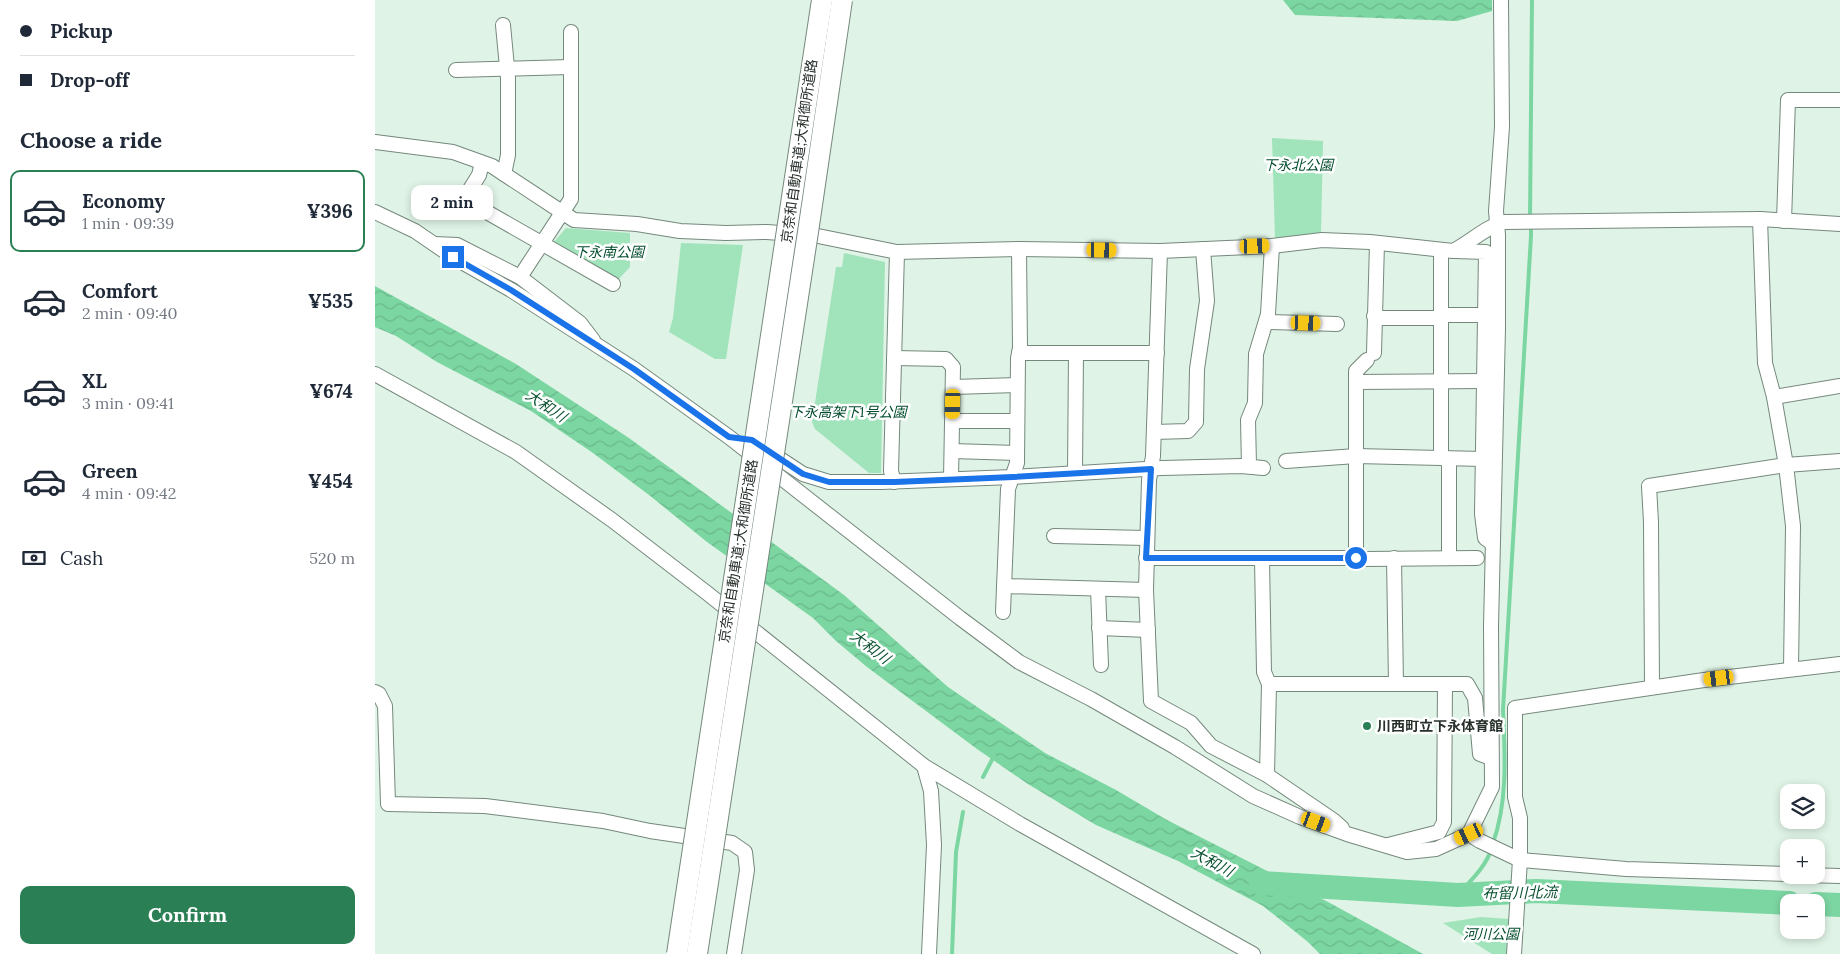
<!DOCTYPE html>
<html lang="en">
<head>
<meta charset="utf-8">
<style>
  :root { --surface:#fff; --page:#f6f6f7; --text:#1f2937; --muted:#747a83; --line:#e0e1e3; --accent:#2a8054 }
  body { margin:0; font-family:Lora,"Noto Sans JP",serif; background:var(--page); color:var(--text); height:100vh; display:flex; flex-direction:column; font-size:19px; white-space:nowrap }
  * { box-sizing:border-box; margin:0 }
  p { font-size:16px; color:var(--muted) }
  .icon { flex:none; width:28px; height:28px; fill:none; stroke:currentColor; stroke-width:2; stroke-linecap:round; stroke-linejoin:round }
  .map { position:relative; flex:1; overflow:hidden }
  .drawer { display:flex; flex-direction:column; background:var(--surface); width:375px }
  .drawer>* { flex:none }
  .hud { display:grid; align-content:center; height:110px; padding:0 20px; background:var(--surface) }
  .buttons { position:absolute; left:1405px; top:784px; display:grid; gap:10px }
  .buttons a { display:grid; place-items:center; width:45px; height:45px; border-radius:10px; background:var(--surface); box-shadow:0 2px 8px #0003; font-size:25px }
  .end { position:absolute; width:22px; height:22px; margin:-11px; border:6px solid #1a73e8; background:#fff; box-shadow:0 0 0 2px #fff }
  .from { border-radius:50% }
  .bubble { position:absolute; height:35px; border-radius:10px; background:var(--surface); box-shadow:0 2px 8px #0003; font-size:16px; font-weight:800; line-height:35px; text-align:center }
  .car { position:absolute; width:15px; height:30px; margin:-15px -8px; border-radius:6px; box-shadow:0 0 4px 1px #0007; background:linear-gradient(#f5c518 24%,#345 0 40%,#f5c518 0 76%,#345 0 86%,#f5c518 0) }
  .hud b { display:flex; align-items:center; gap:18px; height:48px; font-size:19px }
  .hud b+b { border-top:1px solid var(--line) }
  .hud i { width:12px; height:12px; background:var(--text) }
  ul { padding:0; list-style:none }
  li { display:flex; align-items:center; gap:15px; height:82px; margin:0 10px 8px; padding:0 10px; border:2px solid transparent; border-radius:10px }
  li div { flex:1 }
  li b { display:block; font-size:19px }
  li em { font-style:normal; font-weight:800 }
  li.current { border-color:var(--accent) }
  li>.icon { width:45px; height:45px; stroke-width:1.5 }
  h2 { padding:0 20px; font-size:22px; line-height:60px }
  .pay { display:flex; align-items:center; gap:12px; height:55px; padding:0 20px; font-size:19px }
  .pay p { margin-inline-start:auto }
  .cta { display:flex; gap:10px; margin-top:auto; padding:10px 20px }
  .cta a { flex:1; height:58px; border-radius:10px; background:var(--accent); color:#fff; font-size:20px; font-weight:800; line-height:58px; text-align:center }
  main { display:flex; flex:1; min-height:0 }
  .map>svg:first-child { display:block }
  .green { fill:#a1e3bb }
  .water { fill:url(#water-waves) }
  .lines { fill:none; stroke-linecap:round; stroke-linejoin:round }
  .stream { stroke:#7cd6a2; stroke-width:4 }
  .river { stroke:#7cd6a2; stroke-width:24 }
  .minor-casing { stroke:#75887c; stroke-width:16 }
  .minor { stroke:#fff; stroke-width:14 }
  .highway-bridge-casing { stroke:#75887c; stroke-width:22; stroke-linecap:butt }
  .highway-bridge { stroke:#fff; stroke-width:20 }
  .route { stroke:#1a73e8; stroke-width:6 }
  .poi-dot { fill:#2a8054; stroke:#fff; stroke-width:2 }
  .labels { text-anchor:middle; stroke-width:5; stroke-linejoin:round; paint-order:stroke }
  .street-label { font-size:14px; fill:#272f2a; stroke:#fff }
  .park-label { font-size:14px; font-style:italic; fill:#014c2c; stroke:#fff }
  .poi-label { font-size:14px; font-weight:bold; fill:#272f2a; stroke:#fff; text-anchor:start }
  .water-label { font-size:15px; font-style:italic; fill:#0d5333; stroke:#fff }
</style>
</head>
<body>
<main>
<section class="drawer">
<div class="hud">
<b><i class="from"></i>Pickup</b>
<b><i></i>Drop-off</b>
</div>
<h2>Choose a ride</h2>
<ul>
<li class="current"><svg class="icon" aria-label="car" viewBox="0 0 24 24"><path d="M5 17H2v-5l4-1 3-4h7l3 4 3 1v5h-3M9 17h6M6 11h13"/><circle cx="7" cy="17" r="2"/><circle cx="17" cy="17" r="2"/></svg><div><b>Economy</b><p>1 min · 09:39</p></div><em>¥396</em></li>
<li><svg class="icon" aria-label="car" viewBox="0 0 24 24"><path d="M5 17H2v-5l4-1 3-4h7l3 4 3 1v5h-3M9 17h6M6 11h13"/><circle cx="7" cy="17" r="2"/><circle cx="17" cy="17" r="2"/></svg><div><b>Comfort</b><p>2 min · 09:40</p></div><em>¥535</em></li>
<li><svg class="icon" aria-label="car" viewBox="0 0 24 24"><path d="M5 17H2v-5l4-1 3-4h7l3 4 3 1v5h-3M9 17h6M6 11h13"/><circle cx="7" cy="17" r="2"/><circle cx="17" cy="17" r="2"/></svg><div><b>XL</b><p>3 min · 09:41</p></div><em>¥674</em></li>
<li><svg class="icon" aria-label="car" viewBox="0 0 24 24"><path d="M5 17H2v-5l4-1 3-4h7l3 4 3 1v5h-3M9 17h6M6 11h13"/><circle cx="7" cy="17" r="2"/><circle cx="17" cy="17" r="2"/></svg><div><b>Green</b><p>4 min · 09:42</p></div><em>¥454</em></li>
</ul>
<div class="pay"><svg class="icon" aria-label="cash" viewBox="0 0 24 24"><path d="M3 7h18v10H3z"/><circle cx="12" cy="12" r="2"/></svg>Cash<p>520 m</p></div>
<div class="cta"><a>Confirm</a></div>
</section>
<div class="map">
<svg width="1465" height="954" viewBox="0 0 1465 954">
  <defs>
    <pattern id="water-waves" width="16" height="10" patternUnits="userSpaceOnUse" patternTransform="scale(1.25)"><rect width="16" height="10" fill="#7cd6a2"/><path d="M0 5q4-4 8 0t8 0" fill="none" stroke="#6bb88c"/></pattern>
  </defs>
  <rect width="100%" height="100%" fill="#dff4e6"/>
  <!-- green -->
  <g class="green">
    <path d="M897 138 948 141 946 234 900 238Z"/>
    <path d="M191 228 255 233V267L242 281 178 243Z"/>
    <path d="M306 243 368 245 351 359H340L294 332 298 318Z"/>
    <path d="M469 253 510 262 506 473H494L440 429 437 422 461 267H467Z"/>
    <path d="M1106 917 1134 919 1131 954H1117L1068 923Z"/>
  </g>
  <!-- water -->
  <g class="water">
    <path d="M908 0H1117V11L1082 21 920 15Z"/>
    <path d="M0 286 141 364 254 438 469 595 573 687 670 753 741 790 792 820 955 903 1048 954H945L933 942 888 906 803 861 721 825 653 784 602 749 492 667 461 641 438 618 332 542 274 495 218 453 156 411 62 362 21 336 0 327Z"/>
  </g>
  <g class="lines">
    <!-- stream -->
    <g class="stream">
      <path d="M1155 218 1157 0"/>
      <path d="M608 777 619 756"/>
      <path d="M1118 843C1133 801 1130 754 1128 710L1156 236V225"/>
      <path d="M1083 895C1095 881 1110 868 1116 850"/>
      <path d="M577 954 581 852 588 812"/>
    </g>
    <!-- river -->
    <g class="river">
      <path d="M886 883 1083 895 1161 891 1414 903"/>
      <path d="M1441 904 1465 905"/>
    </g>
    <defs>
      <g id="minor">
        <path d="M128 25 133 78V155L129 174"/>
        <path d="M81 70 195 67"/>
        <path d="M0 142 78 152 117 166 199 220 262 224 305 231 351 233 392 232 443 236 522 252 644 249 785 251 897 246 947 240 995 242 1078 251C1096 242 1110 227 1129 222L1385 219 1465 224"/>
        <path d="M107 163 104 175 89 199 238 284"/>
        <path d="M0 212 40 231 78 257 136 290 259 369 354 437 585 618 644 662 716 699 800 747 878 796 925 817 972 834 1032 852 1061 849 1094 834 1117 787 1116 626 1123 328V235L1121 211 1127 127 1126 0"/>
        <path d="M1385 219 1390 363 1399 397 1411 465 1418 526 1416 669"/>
        <path d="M1409 221 1413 100H1465"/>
        <path d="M60 244 82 245 145 277 205 323 218 340"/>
        <path d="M785 251 778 456 774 480 771 590 776 701 816 723 836 746 892 775 958 820 967 828"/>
        <path d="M1066 251V454L1074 463V558"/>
        <path d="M1080 251 1111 252 1107 514 1110 538 1117 543"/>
        <path d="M145 277 196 199V32"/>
        <path d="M999 316 1006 318H1061L1072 315H1110"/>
        <path d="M891 322 962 324"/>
        <path d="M644 353H782"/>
        <path d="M999 353 1002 243"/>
        <path d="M519 358 571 359 578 367 576 479"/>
        <path d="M0 374 141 452 237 520 332 593 549 766 645 824 878 954"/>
        <path d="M981 382 1109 381"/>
        <path d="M578 387 642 385"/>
        <path d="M1399 397 1465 386"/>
        <path d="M578 421H642"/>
        <path d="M779 432 813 431 821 422 822 369 832 301 828 249"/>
        <path d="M393 451 428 474 454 482H506L638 477 787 468 866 466 888 468"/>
        <path d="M577 451 642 453"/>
        <path d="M911 461 981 456 1108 459"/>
        <path d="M874 466 873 420 880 403 881 354 893 314 897 246"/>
        <path d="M700 473 701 353"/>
        <path d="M519 482 516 471 522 252"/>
        <path d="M679 536 772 538"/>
        <path d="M771 558H981L990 559 1102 558"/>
        <path d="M981 558V371L992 360"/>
        <path d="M1019 558 1021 684"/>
        <path d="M887 559 889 672 894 684 892 775"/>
        <path d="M629 586 771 590"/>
        <path d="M723 589 726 665"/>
        <path d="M628 612 633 489 642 463 643 358 645 348 644 249"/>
        <path d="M724 628 773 630"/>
        <path d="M894 684H1092L1100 698 1105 754 1116 758"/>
        <path d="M1277 687 1276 522 1274 486 1411 465 1465 461"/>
        <path d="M0 692 4 694 10 706 13 804 110 806 228 821 275 831 357 843 370 852 372 870 359 954"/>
        <path d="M549 766 556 791 559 845 554 954"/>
        <path d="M1094 834 1105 841 1145 860 1251 869 1414 874"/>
        <path d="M1013 845 1064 832 1069 822 1070 684"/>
        <path d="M1429 875 1465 876"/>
        <path d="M1139 954 1145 860V818L1140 797V708L1329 680 1465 664"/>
      </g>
    </defs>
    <!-- minor casing -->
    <use href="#minor" class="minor-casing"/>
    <!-- minor -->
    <use href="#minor" class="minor"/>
    <defs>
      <g id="highway-bridge">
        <path d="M302 954 447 0"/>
        <path d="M322 954 433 232 467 0"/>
      </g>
    </defs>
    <!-- highway-bridge casing -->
    <use href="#highway-bridge" class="highway-bridge-casing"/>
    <!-- highway-bridge -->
    <use href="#highway-bridge" class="highway-bridge"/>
  </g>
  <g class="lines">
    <!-- route -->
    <path class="route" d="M78 257 136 290 259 369 354 437 377 440 428 474 454 482H520L638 477 776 469 771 558H981"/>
  </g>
  <!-- markers -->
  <circle class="poi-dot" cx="992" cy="726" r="5"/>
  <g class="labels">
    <!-- street labels -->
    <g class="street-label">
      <text transform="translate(424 151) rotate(-82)" y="5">京奈和自動車道;大和御所道路</text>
      <text transform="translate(363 551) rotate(-81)" y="5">京奈和自動車道;大和御所道路</text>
    </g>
    <!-- park labels -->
    <g class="park-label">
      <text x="923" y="170">下永北公園</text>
      <text x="234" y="257">下永南公園</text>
      <text x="473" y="417">下永高架下1号公園</text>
      <text x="1116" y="939">河川公園</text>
    </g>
    <!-- poi labels -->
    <g class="poi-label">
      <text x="1002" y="731">川西町立下永体育館</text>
    </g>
    <!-- water labels -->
    <g class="water-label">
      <text transform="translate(171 406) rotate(34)" y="5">大和川</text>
      <text transform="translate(495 647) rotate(37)" y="5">大和川</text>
      <text transform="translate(837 862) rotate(28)" y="5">大和川</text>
      <text transform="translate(1145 893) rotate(-1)" y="5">布留川北流</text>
    </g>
  </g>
</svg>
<div class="buttons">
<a><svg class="icon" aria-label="layers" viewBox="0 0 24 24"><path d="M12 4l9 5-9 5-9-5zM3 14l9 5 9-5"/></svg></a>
<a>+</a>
<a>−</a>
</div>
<i class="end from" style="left:981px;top:558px"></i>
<i class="end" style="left:78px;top:257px"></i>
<div class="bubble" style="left:36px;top:185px;width:82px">2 min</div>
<i class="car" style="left:880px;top:246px;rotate:88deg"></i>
<i class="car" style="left:727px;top:250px;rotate:91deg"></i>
<i class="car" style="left:931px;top:323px;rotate:92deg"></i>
<i class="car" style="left:578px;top:404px;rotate:181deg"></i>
<i class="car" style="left:1344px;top:678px;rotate:263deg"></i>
<i class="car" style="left:941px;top:822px;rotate:110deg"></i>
<i class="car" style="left:1094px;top:834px;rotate:245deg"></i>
</div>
</main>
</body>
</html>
